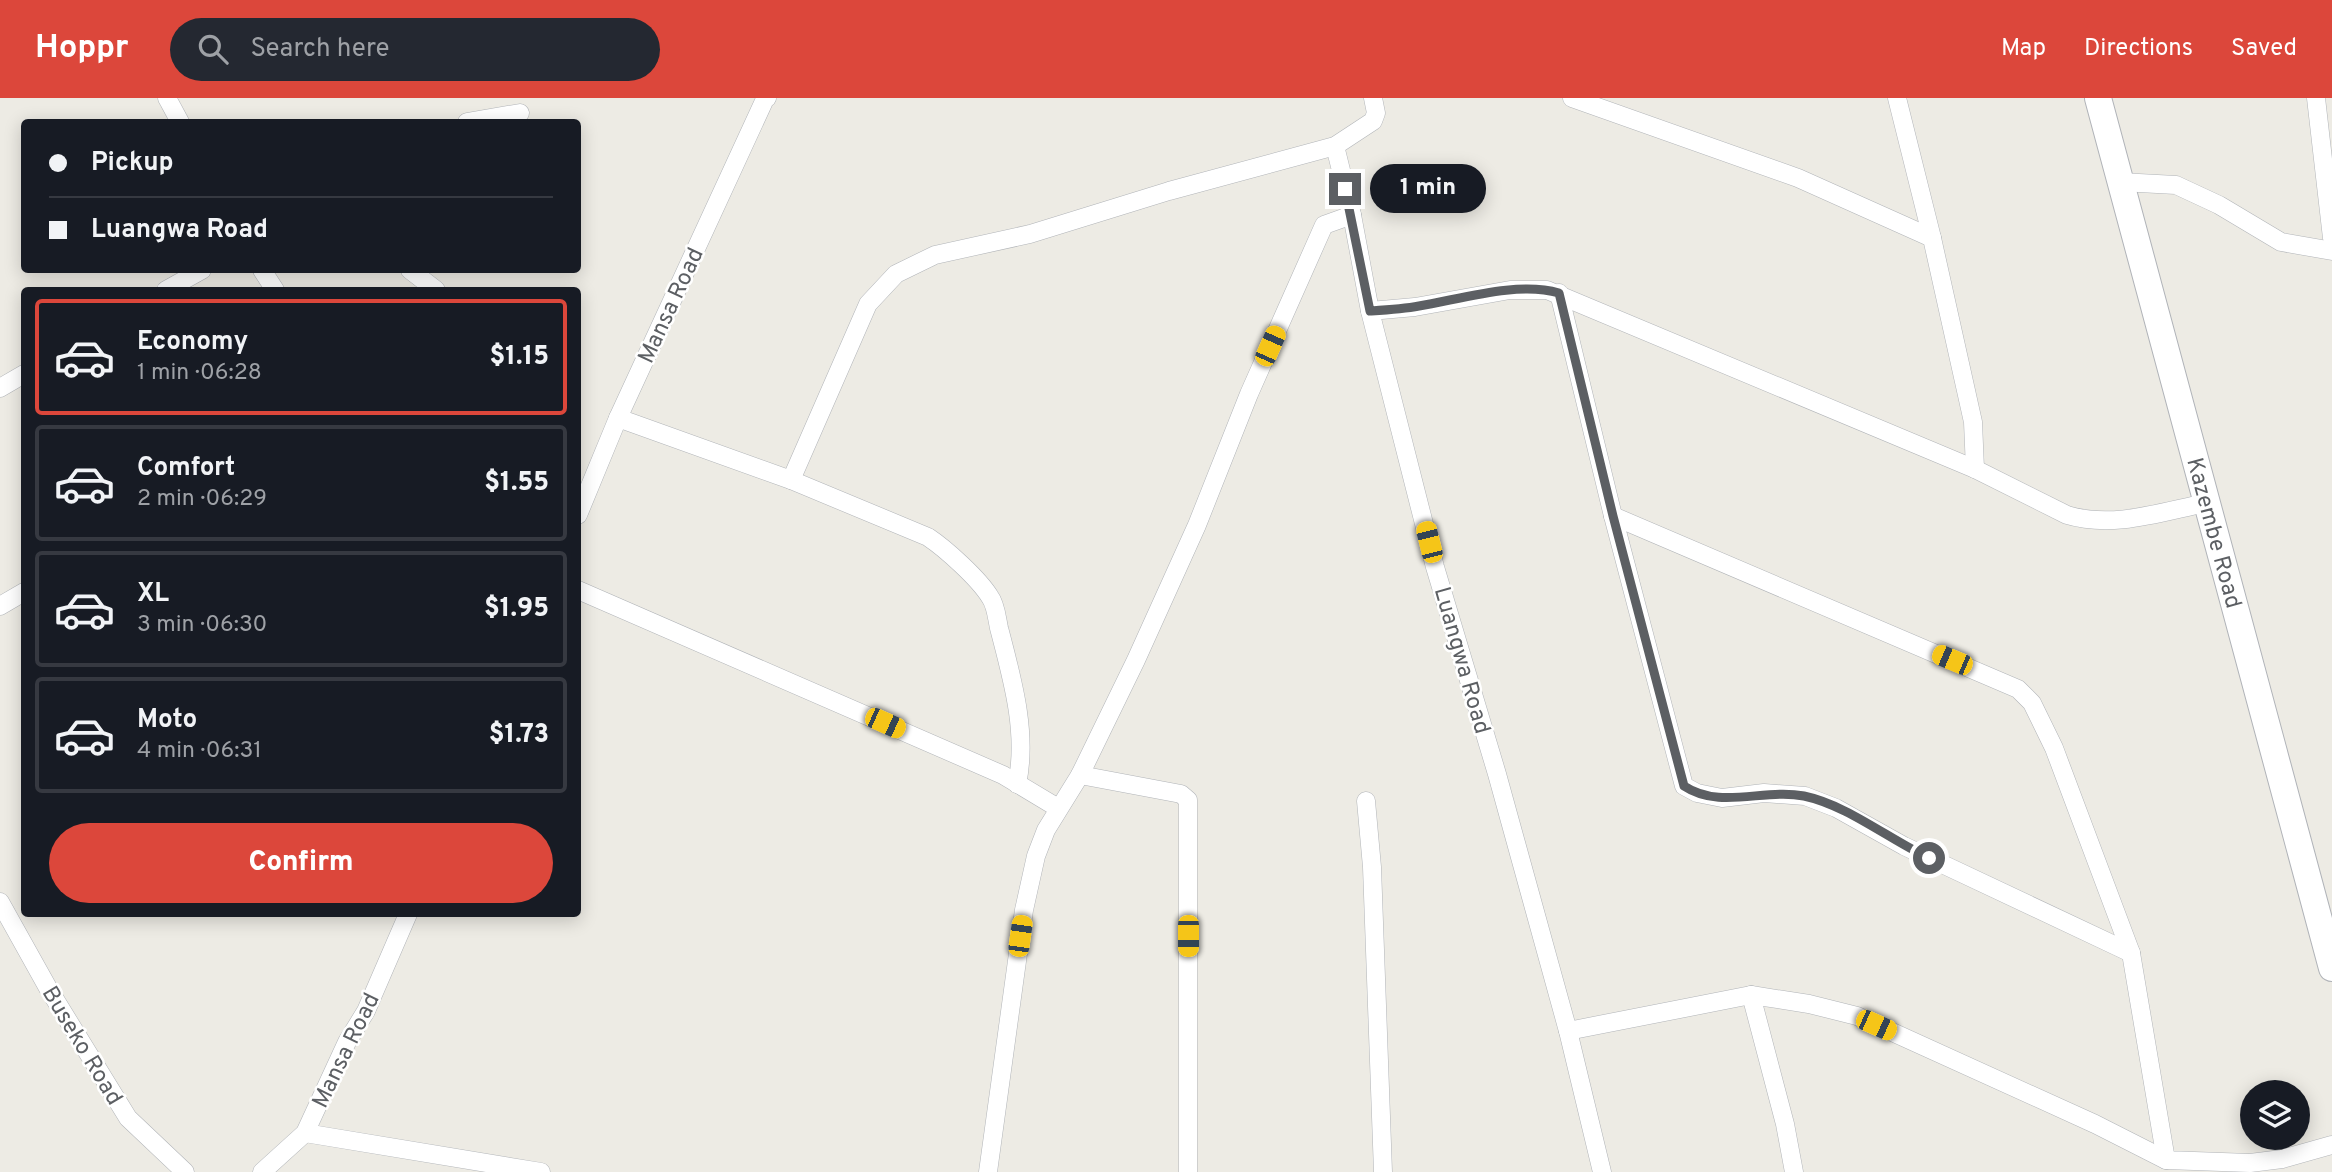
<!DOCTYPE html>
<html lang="en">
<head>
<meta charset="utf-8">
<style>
  :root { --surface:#171b24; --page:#242831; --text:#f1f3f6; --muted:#9ea1a6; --line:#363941; --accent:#dc473b }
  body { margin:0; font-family:Overpass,sans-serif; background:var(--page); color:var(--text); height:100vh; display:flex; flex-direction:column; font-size:26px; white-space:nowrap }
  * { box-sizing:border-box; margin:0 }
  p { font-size:23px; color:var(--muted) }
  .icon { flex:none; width:38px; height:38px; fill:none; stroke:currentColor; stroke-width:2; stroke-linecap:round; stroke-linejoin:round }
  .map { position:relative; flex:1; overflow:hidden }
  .details { position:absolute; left:21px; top:189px; width:560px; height:630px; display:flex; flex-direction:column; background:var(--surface); border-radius:7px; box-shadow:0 4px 18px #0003 }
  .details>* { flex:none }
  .guide { position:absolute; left:21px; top:21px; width:560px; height:154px; border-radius:7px; box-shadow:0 4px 18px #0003; display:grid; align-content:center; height:154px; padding:0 28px; background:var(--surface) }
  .buttons { position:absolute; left:2240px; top:982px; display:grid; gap:14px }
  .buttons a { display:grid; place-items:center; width:70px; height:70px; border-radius:50%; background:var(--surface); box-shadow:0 4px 18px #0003; font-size:35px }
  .end { position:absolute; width:32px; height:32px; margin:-16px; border:9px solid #5c5f63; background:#fff; box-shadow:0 0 0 4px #fff }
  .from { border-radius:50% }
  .bubble { position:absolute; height:49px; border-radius:24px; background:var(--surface); box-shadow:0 4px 18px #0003; font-size:23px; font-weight:800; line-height:49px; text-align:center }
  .car { position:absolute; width:21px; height:42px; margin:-21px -10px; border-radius:9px; box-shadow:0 0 5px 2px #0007; background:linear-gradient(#f5c518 24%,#345 0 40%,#f5c518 0 76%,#345 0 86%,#f5c518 0) }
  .guide b { display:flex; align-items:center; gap:24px; height:66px; font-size:26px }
  .guide b+b { border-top:2px solid var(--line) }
  .guide i { width:18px; height:18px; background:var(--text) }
  ul { padding:12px 0 0; list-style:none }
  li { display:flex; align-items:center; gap:21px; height:116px; margin:0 14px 10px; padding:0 14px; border:4px solid var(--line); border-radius:7px }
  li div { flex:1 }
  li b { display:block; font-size:26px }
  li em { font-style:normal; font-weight:800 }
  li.active { border-color:var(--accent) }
  li>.icon { width:63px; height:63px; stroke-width:1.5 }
  .button { display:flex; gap:14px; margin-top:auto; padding:14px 28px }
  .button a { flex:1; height:80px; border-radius:42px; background:var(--accent); color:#fff; font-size:28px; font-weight:800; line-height:80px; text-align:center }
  header { display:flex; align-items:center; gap:42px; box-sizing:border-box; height:98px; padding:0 35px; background:var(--accent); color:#fff }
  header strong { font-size:33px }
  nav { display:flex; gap:38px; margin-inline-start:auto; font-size:24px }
  .search { width:490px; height:63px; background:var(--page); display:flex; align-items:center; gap:18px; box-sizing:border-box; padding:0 24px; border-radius:38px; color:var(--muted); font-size:26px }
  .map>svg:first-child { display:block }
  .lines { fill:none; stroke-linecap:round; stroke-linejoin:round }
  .minor-casing { stroke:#b1b4b8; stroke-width:19 }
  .secondary-casing { stroke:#b0b3b8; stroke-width:28 }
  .minor { stroke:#fff; stroke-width:18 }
  .secondary { stroke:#fff; stroke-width:26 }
  .route { stroke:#5c5f63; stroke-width:9 }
  .labels { text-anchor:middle; stroke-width:5; stroke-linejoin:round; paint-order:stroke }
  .street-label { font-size:23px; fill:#5c5f63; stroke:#fff }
</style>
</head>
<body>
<header>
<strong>Hoppr</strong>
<div class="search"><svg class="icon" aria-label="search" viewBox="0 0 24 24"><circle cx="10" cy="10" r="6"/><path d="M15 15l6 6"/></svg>Search here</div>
<nav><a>Map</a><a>Directions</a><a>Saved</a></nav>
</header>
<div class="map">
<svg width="2332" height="1074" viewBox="0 0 2332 1074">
  <rect width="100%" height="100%" fill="#edebe4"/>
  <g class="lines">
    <defs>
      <g id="minor">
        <path d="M167 0 180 24"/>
        <path d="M1572 0 1798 80 1932 140 1973 324 1975 371"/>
        <path d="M1897 0 1932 140"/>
        <path d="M2316 0 2332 140"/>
        <path d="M467 24 520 15"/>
        <path d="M1335 48 1352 117 1370 213 1435 469 1497 676 1568 933 1602 1074"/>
        <path d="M2120 84 2176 87 2219 107 2281 144 2332 153"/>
        <path d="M262 172 275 192"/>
        <path d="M410 172 436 192"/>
        <path d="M166 192 202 172"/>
        <path d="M1559 195 1613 418 1684 688 1697 695 1722 700 1764 695 1805 698 1836 710 1904 748 2131 855 2166 1062 2250 1065 2282 1061 2332 1047"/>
        <path d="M1370 213 1415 209 1510 192H1547L1975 371 2067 417C2113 431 2161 414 2206 405"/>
        <path d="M0 290 24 276"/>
        <path d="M618 320 791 382 868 206 896 176 935 157 1030 136 1169 93 1335 48 1373 23 1376 15 1373 0"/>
        <path d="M791 382 928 439C946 451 979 481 990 499 996 507 997 521 999 530 1012 580 1028 635 1017 686"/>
        <path d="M578 417 618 320 765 1 767 0"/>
        <path d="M1613 418 2018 591 2032 605 2054 650 2131 855"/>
        <path d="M578 492 1003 677 1058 710"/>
        <path d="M0 508 24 494"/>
        <path d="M1080 677 1181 696 1188 702V1074"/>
        <path d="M1366 703 1372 769 1383 1074"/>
        <path d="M0 804 48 890 128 1020 185 1074"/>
        <path d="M1751 897 1785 1026 1794 1074"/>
        <path d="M1568 933 1751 897 1809 906 1857 918 2095 1026 2166 1062"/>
        <path d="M305 1035 541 1074"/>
        <path d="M262 1074 305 1035 347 944 366 913 408 816"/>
        <path d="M988 1074 1024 812 1036 758 1046 732 1080 677 1136 562 1197 427 1249 296 1324 127 1352 117"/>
      </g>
      <g id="secondary">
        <path id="s1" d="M2098 0 2332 870"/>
      </g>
    </defs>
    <!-- minor casing -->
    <use href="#minor" class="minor-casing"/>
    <!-- secondary casing -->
    <use href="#secondary" class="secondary-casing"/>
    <!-- minor -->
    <use href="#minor" class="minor"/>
    <!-- secondary -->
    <use href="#secondary" class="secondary"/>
  </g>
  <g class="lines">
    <!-- route -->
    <path class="route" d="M1345 91 1370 213C1386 212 1403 211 1419 208 1461 201 1518 183 1559 195L1613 418 1684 688C1720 712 1764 690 1804 698 1847 707 1890 742 1929 760"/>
  </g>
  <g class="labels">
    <!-- street labels -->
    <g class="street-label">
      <text transform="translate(670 207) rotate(-65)" y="8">Mansa Road</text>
      <text dy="8" stroke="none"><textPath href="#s1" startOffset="450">Kazembe Road</textPath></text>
      <text transform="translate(1463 562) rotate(74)" y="8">Luangwa Road</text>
      <text transform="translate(83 947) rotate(59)" y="8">Buseko Road</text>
      <text transform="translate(345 952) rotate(-64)" y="8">Mansa Road</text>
    </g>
  </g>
</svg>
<div class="buttons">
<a><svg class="icon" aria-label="layers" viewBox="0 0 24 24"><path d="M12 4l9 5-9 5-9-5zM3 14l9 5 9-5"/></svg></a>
</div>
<i class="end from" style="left:1929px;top:760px"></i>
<i class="end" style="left:1345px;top:91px"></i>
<div class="bubble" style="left:1370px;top:66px;width:116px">1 min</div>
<i class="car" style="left:1270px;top:248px;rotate:24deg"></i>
<i class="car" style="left:1429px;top:444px;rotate:346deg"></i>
<i class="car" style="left:1952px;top:562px;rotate:293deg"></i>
<i class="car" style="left:885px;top:625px;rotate:114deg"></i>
<i class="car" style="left:1020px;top:838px;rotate:8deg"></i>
<i class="car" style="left:1188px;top:838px;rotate:180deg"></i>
<i class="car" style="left:1876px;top:927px;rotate:114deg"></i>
<div class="guide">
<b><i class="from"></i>Pickup</b>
<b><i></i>Luangwa Road</b>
</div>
<section class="details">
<ul>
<li class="active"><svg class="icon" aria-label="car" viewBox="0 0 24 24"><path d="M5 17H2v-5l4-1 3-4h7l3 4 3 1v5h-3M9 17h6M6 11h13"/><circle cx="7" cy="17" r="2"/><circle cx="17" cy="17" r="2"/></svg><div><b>Economy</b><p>1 min · 06:28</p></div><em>$1.15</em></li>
<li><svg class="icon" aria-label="car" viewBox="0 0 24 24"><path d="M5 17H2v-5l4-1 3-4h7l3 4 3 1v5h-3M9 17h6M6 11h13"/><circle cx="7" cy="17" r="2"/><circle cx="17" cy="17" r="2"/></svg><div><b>Comfort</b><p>2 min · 06:29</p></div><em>$1.55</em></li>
<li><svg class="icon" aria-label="car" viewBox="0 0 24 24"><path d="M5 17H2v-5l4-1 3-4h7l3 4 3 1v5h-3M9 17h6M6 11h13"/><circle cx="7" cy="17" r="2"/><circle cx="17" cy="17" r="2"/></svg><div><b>XL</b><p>3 min · 06:30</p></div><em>$1.95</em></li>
<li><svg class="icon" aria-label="car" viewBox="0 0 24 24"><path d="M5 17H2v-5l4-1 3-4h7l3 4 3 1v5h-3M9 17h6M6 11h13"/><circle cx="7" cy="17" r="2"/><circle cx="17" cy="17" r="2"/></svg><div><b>Moto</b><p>4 min · 06:31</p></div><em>$1.73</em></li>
</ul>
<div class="button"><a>Confirm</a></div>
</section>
</div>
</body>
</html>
